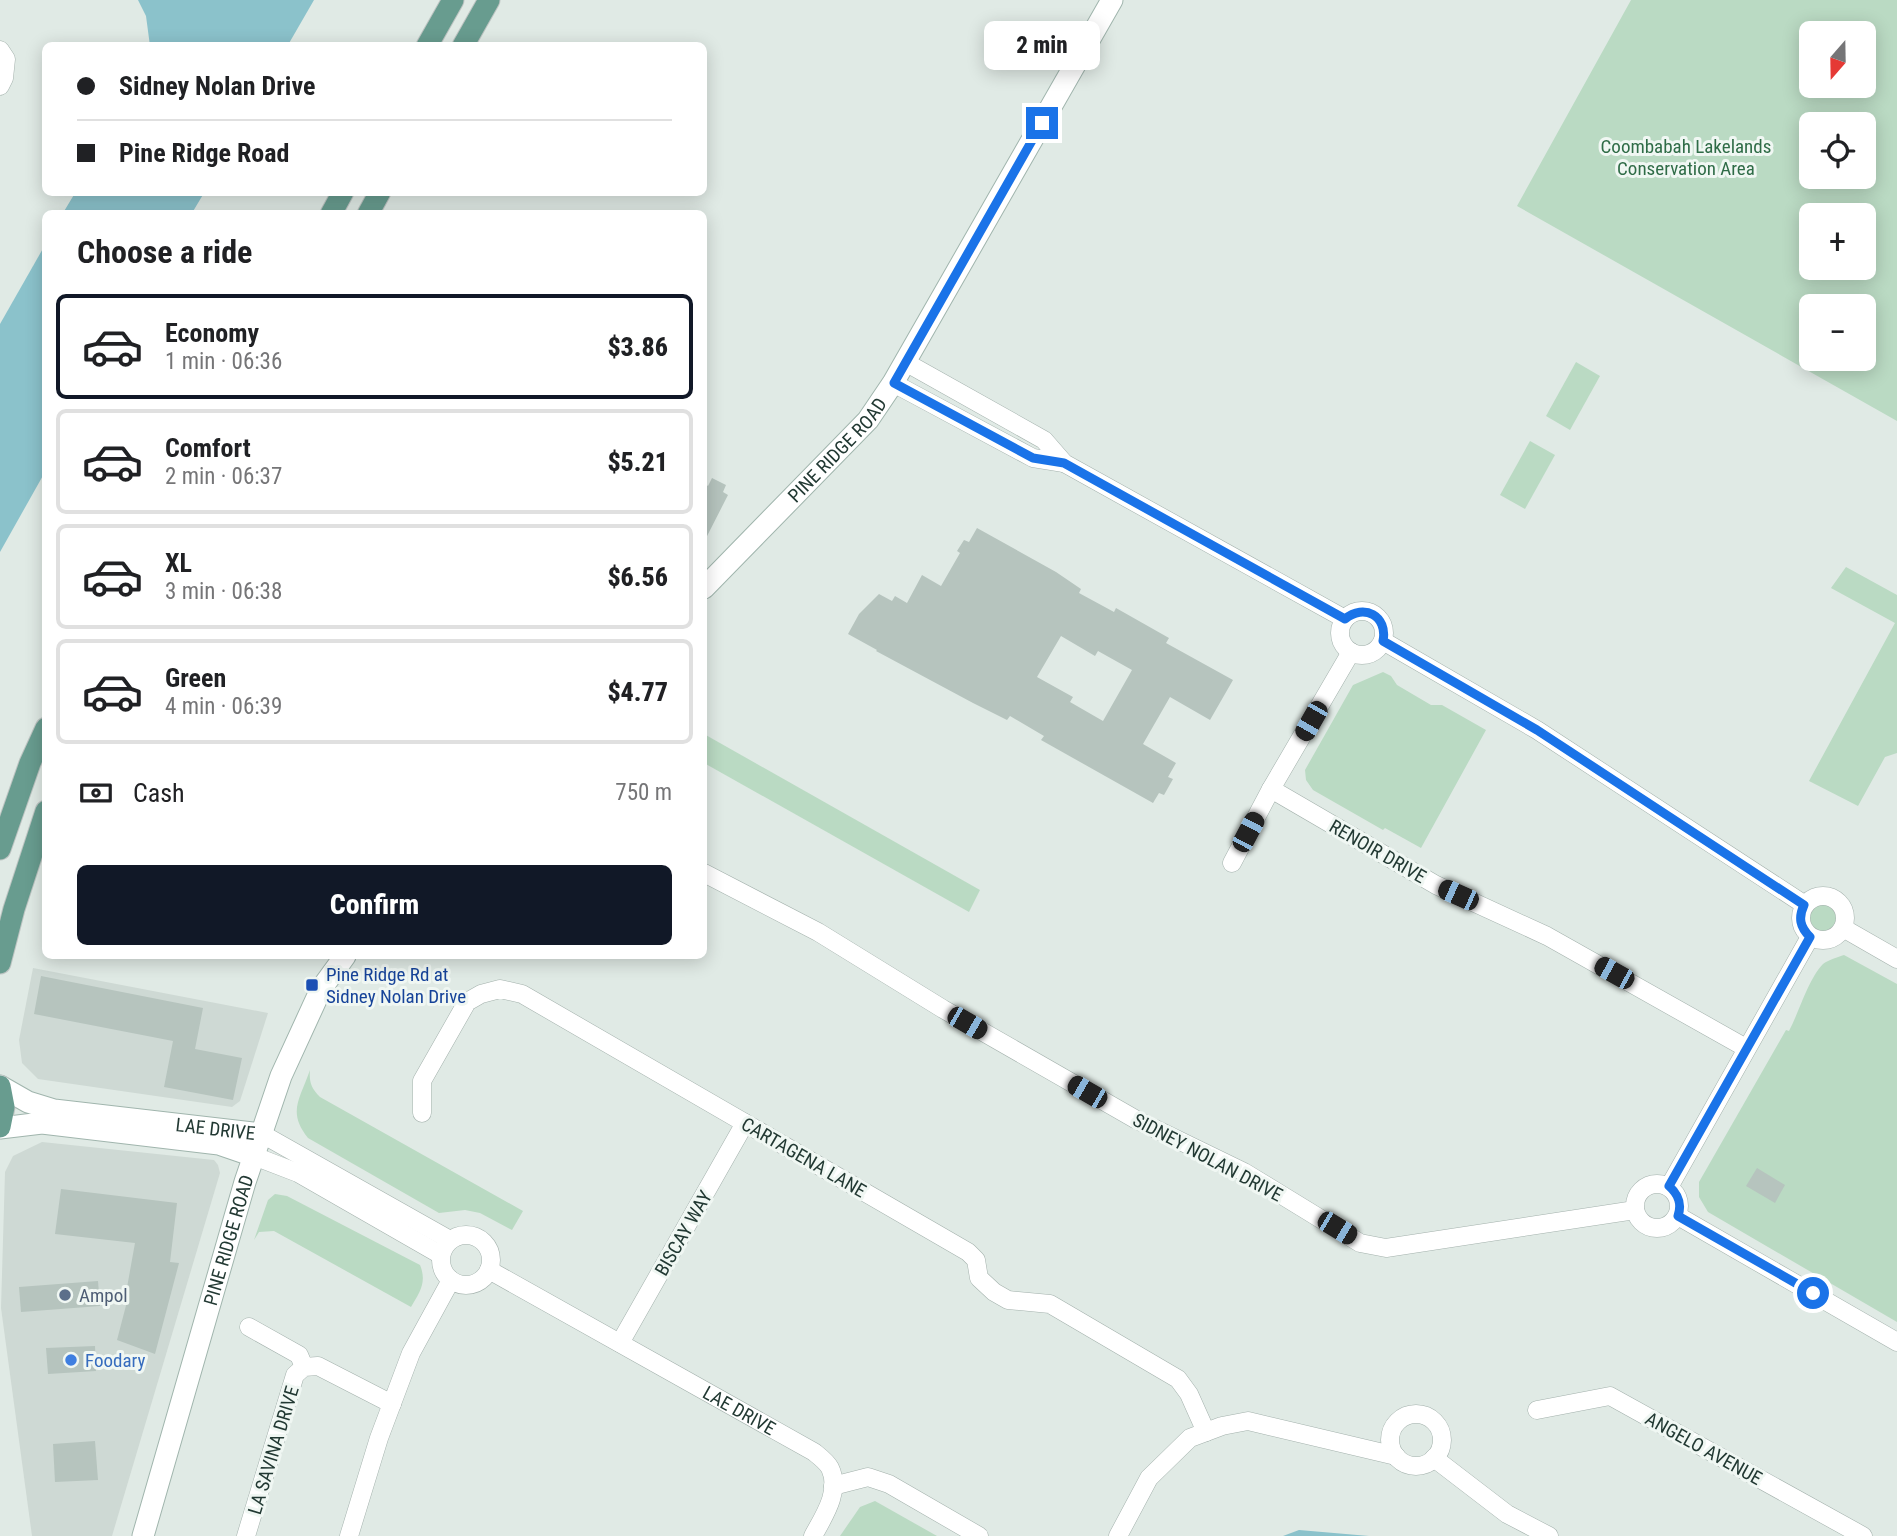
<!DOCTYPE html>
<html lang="en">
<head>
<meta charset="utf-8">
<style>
  :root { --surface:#fff; --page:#f6f6f6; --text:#202124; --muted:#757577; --line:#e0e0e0; --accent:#111827 }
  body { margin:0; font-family:"Roboto Condensed",sans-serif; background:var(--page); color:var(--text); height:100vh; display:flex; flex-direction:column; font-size:26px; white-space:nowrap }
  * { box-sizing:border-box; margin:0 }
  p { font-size:23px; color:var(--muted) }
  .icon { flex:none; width:38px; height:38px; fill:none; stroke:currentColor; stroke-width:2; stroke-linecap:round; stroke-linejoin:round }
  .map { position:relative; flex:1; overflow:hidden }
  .details { position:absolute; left:42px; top:210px; width:665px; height:749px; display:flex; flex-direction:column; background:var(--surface); border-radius:10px; box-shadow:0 4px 18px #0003 }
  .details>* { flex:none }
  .guide { position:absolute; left:42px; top:42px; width:665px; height:154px; border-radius:10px; box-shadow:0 4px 18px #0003; display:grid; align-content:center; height:154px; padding:0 35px; background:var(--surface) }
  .needle { width:46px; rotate:200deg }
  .controls { position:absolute; left:1799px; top:21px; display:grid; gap:14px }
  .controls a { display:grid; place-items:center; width:77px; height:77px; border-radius:10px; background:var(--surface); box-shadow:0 4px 18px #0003; font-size:35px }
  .end { position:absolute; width:32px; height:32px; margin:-16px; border:9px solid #1a73e8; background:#fff; box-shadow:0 0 0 4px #fff }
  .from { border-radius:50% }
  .bubble { position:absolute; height:49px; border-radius:10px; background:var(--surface); box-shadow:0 4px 18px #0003; font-size:23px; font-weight:800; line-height:49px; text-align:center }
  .car { position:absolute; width:21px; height:42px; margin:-21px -10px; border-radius:9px; box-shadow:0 0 5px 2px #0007; background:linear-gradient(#222 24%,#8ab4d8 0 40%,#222 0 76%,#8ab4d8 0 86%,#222 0) }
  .guide b { display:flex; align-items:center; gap:24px; height:66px; font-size:26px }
  .guide b+b { border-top:2px solid var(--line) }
  .guide i { width:18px; height:18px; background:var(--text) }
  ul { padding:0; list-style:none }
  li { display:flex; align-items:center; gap:21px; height:105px; margin:0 14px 10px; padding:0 21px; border:4px solid var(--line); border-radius:10px }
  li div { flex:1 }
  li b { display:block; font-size:26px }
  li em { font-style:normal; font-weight:800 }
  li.active { border-color:var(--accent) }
  li>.icon { width:63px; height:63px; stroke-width:1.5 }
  h2 { padding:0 35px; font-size:32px; line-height:84px }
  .pay { display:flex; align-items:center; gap:18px; height:77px; padding:0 35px; font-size:26px }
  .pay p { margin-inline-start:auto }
  .primary-button { display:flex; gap:14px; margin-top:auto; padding:14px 35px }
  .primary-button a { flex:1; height:80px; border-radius:10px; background:var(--accent); color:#fff; font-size:28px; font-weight:800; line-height:80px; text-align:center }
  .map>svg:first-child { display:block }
  .built { fill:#ced9d4 }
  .green { fill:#badac3; fill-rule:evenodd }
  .water { fill:#8bc2cb }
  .building { fill:#b6c4be; fill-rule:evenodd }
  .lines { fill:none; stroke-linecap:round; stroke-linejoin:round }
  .street-casing { stroke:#a3b1ac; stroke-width:19 }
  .secondary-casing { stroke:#a0b5ad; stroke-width:23 }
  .primary-casing { stroke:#bdc4c2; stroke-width:23 }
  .street { stroke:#fff; stroke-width:18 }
  .secondary { stroke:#fff; stroke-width:21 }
  .primary { stroke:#689c8f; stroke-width:21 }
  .route { stroke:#1a73e8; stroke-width:9 }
  .transit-dot { fill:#1a4fb4; stroke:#f0f7f3; stroke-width:2.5 }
  .service-dot { fill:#5c6f8a; stroke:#f0f7f3; stroke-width:2.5 }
  .shop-dot { fill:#3f7fe0; stroke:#f0f7f3; stroke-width:2.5 }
  .labels { text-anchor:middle; stroke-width:6; stroke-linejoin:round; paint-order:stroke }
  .park-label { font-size:19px; fill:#2f6c47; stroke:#f0f7f3 }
  .street-label { font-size:19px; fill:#223933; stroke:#f0f7f3 }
  .transit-label { font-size:19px; fill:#164399; stroke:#f0f7f3; text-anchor:start }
  .service-label { font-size:19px; fill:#4e5e75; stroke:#f0f7f3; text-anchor:start }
  .shop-label { font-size:19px; fill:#366cbe; stroke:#f0f7f3; text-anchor:start }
</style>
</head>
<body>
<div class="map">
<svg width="1897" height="1536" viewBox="0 0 1897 1536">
  <rect width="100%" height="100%" fill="#e0eae5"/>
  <!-- built -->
  <g class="built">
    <path d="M33 968 268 1013 240 1101 232 1107 38 1079 22 1063 19 1040Z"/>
    <path d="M42 1142 214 1160 218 1165 220 1173 112 1536H32L1 1308 5 1172 13 1156Z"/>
  </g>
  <!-- green -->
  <g class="green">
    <path d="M1631 0H1897V421L1517 206ZM1811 33H1864V86H1811ZM1811 124H1864V177H1811ZM1811 215H1864V268H1811ZM1811 306H1864V359H1811Z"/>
    <path d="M1576 362 1600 376 1570 430 1546 416Z"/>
    <path d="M1530 441 1555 455 1525 509 1500 495Z"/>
    <path d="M1846 567 1897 595V753L1885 757 1858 806 1809 781 1895 623 1831 588Z"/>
    <path d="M1383 672 1391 676 1397 685 1431 705H1442L1486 730 1421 848 1385 828 1383 830 1313 790 1306 780 1305 770 1353 685Z"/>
    <path d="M704 734 980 890 969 912 704 763Z"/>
    <circle cx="1822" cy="918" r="16"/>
    <path d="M1844 955 1897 984V1322L1708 1212 1699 1197V1182L1786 1030 1789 1031C1799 1012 1809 978 1823 964 1828 960 1838 957 1844 955Z"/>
    <path d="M310 1070C309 1082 311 1088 320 1097L523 1211 512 1230 480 1213 465 1210 439 1213 308 1138C287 1112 300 1099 310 1070Z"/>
    <path d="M275 1194 287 1196 420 1265C427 1282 420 1292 411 1307L274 1231 259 1232 254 1240 268 1200Z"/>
    <path d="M875 1501 937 1536H840L860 1507Z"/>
  </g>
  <!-- water -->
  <g class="water">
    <path d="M138 0H314L288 45 150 46 146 16Z"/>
    <path d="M75 193V192L204 193 192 213H63Z"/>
    <path d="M45 245V472L0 552V324Z"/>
    <path d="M1299 1530 1369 1536H1283Z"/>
  </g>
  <!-- building -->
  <g class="building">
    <path d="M712 478 726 485 723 492 728 495 704 542V483L708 486Z"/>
    <path d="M977 528 1056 572 1081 589 1079 593 1114 612 1116 608 1169 638 1166 643 1233 680 1210 720 1170 697 1143 744 1176 763 1168 777 1173 779 1164 795 1159 793 1153 803 1041 740 1044 736 1010 716 1007 720 973 703 876 651 877 650 848 634 859 614 879 594 892 601 895 596 907 603 922 575 941 586 960 553 957 551 964 540 969 542ZM1061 636 1095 656 1098 651 1132 670 1103 721 1070 702 1073 697 1037 677Z"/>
    <path d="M41 976 203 1008 195 1049 242 1058 233 1100 164 1087 173 1041 34 1014Z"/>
    <path d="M1757 1168 1785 1185 1775 1203 1746 1186Z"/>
    <path d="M61 1189 177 1203 170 1262 179 1263 155 1354 117 1340 129 1294 126 1293 135 1243 55 1234Z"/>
    <path d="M98 1281 100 1306 21 1312 19 1287Z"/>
    <path d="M95 1346 96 1371 48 1374 46 1348Z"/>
    <path d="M95 1441 98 1480 55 1482 53 1444Z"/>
  </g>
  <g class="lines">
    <defs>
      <g id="street">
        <path d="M0 50 6 59 4 78 0 86"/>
        <path d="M905 362 1044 440 1064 463 1345 619"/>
        <path d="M893 383 1033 458 1064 463"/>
        <circle cx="1362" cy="633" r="22"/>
        <path d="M1383 641 1537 730 1805 905"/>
        <path d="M1271 789 1436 885 1547 936 1746 1048"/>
        <path d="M1232 863 1271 789 1351 652"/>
        <path d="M704 873 818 932 943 1009 1135 1119 1244 1172 1360 1243 1386 1248 1635 1210"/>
        <circle cx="1823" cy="918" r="22"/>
        <path d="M1843 928 1897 959"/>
        <path d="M422 1113V1081L467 1002 481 994 500 989 522 994 968 1252 976 1260 979 1278 994 1292 1008 1300 1050 1304 1178 1379 1189 1394 1206 1432"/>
        <path d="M262 1134 450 1240"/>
        <path d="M254 1156 298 1173 441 1255"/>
        <circle cx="1657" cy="1206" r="22"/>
        <path d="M1669 1187 1810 937"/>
        <path d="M1678 1216 1897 1342"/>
        <circle cx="466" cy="1260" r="25"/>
        <path id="s1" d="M489 1270 814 1452C819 1456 827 1462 830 1468 841 1491 824 1516 813 1536"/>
        <path d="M249 1327 299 1355 304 1367"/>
        <path d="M620 1343 745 1123"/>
        <path d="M1537 1410 1610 1396 1863 1536"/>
        <circle cx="1416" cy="1440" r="26"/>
        <path d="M1434 1458 1507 1514 1549 1536"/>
        <path d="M833 1486 868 1477 889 1484 979 1536"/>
        <path d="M246 1536 295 1375 304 1367 318 1366 392 1404"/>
        <path d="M349 1536 379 1438 411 1353 451 1280"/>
        <path d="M1118 1536 1149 1478 1190 1438 1222 1426 1248 1421 1396 1456"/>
      </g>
      <g id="secondary">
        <path id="s2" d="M704 588 868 420 893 383 1112 0"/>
        <path id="s3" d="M0 1086 28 1102 54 1110 262 1134"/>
        <path d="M0 1128 42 1123 219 1144 254 1156"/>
        <path id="s4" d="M143 1536 245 1182 281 1076 321 989 345 956"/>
      </g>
      <g id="primary">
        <path d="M427 46 453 0"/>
        <path d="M463 46 489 0"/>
        <path d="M331 214 343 192"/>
        <path d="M368 214 380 192"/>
        <path d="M0 849 30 763 46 728"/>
        <path d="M0 963 14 909 46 811"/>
        <path d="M0 1086 4 1107 0 1127"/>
      </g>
    </defs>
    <!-- street casing -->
    <use href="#street" class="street-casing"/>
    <!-- secondary casing -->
    <use href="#secondary" class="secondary-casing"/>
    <!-- primary casing -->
    <use href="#primary" class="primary-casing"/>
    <!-- street -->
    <use href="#street" class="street"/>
    <!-- secondary -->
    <use href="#secondary" class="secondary"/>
    <!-- primary -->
    <use href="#primary" class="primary"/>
  </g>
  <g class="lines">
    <!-- route -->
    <path class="route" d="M1042 123 894 383 1033 458 1064 463 1345 619C1364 603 1388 616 1383 641L1537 730 1804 905C1798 918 1800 927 1810 937L1669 1186C1679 1195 1682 1204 1678 1216L1813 1293"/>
  </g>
  <!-- markers -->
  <rect class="transit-dot" x="305" y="978" width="14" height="14" rx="3.5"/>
  <circle class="service-dot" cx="65" cy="1295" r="7"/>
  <circle class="shop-dot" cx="71" cy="1360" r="7"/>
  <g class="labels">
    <!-- park labels -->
    <g class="park-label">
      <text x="1686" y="153">Coombabah Lakelands<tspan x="1686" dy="22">Conservation Area</tspan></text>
    </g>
    <!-- street labels -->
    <g class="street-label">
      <text dy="7" stroke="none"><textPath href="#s2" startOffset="192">PINE RIDGE ROAD</textPath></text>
      <text transform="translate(1378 851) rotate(30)" y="7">RENOIR DRIVE</text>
      <text dy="7" stroke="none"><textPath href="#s3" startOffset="222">LAE DRIVE</textPath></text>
      <text transform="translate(804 1157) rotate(30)" y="7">CARTAGENA LANE</text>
      <text transform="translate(1208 1157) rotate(28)" y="7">SIDNEY NOLAN DRIVE</text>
      <text transform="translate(683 1233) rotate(-60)" y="7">BISCAY WAY</text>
      <text dy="7" stroke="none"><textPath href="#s4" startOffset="308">PINE RIDGE ROAD</textPath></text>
      <text dy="7" stroke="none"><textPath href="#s1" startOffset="287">LAE DRIVE</textPath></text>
      <text transform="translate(1704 1448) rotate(29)" y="7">ANGELO AVENUE</text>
      <text transform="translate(273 1450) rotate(-73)" y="7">LA SAVINA DRIVE</text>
    </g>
    <!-- transit labels -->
    <g class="transit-label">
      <text x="326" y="981">Pine Ridge Rd at<tspan x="326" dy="22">Sidney Nolan Drive</tspan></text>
    </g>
    <!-- service labels -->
    <g class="service-label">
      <text x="79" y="1302">Ampol</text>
    </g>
    <!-- shop labels -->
    <g class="shop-label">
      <text x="85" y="1367">Foodary</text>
    </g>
  </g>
</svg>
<div class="controls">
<a><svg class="needle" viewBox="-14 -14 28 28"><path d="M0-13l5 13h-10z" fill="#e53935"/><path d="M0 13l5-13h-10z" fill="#757577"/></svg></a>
<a><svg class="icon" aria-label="locate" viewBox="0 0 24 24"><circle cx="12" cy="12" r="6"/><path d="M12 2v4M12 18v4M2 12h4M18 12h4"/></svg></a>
<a>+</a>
<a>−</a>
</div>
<i class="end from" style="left:1813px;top:1293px"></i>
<i class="end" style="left:1042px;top:123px"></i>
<div class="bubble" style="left:984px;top:21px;width:116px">2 min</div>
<i class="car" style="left:1311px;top:721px;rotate:210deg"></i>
<i class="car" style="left:1248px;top:832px;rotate:28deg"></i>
<i class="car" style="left:1458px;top:895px;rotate:294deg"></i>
<i class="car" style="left:1614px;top:973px;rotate:299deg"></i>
<i class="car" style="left:967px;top:1023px;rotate:120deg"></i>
<i class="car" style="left:1087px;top:1092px;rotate:300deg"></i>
<i class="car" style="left:1337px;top:1228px;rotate:121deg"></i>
<div class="guide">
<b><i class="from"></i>Sidney Nolan Drive</b>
<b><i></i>Pine Ridge Road</b>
</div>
<section class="details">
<h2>Choose a ride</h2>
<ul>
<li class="active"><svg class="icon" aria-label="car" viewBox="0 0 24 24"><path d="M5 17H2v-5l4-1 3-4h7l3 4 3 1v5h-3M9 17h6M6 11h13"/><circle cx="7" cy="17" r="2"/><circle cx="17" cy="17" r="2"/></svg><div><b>Economy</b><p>1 min · 06:36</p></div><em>$3.86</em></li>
<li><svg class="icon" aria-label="car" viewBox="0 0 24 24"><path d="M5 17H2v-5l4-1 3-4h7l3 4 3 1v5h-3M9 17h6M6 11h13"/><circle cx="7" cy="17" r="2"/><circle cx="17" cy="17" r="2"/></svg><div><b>Comfort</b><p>2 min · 06:37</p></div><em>$5.21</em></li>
<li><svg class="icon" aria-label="car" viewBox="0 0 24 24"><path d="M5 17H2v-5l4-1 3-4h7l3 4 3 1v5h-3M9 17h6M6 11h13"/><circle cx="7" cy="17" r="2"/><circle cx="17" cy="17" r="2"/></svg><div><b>XL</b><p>3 min · 06:38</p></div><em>$6.56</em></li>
<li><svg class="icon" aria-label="car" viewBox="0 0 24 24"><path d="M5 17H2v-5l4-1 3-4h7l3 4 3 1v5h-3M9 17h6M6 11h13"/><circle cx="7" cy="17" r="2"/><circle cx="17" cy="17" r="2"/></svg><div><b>Green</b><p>4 min · 06:39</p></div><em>$4.77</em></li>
</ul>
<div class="pay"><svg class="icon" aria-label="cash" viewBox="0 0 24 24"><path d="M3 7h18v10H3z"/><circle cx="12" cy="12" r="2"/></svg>Cash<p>750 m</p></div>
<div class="primary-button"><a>Confirm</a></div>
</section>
</div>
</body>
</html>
